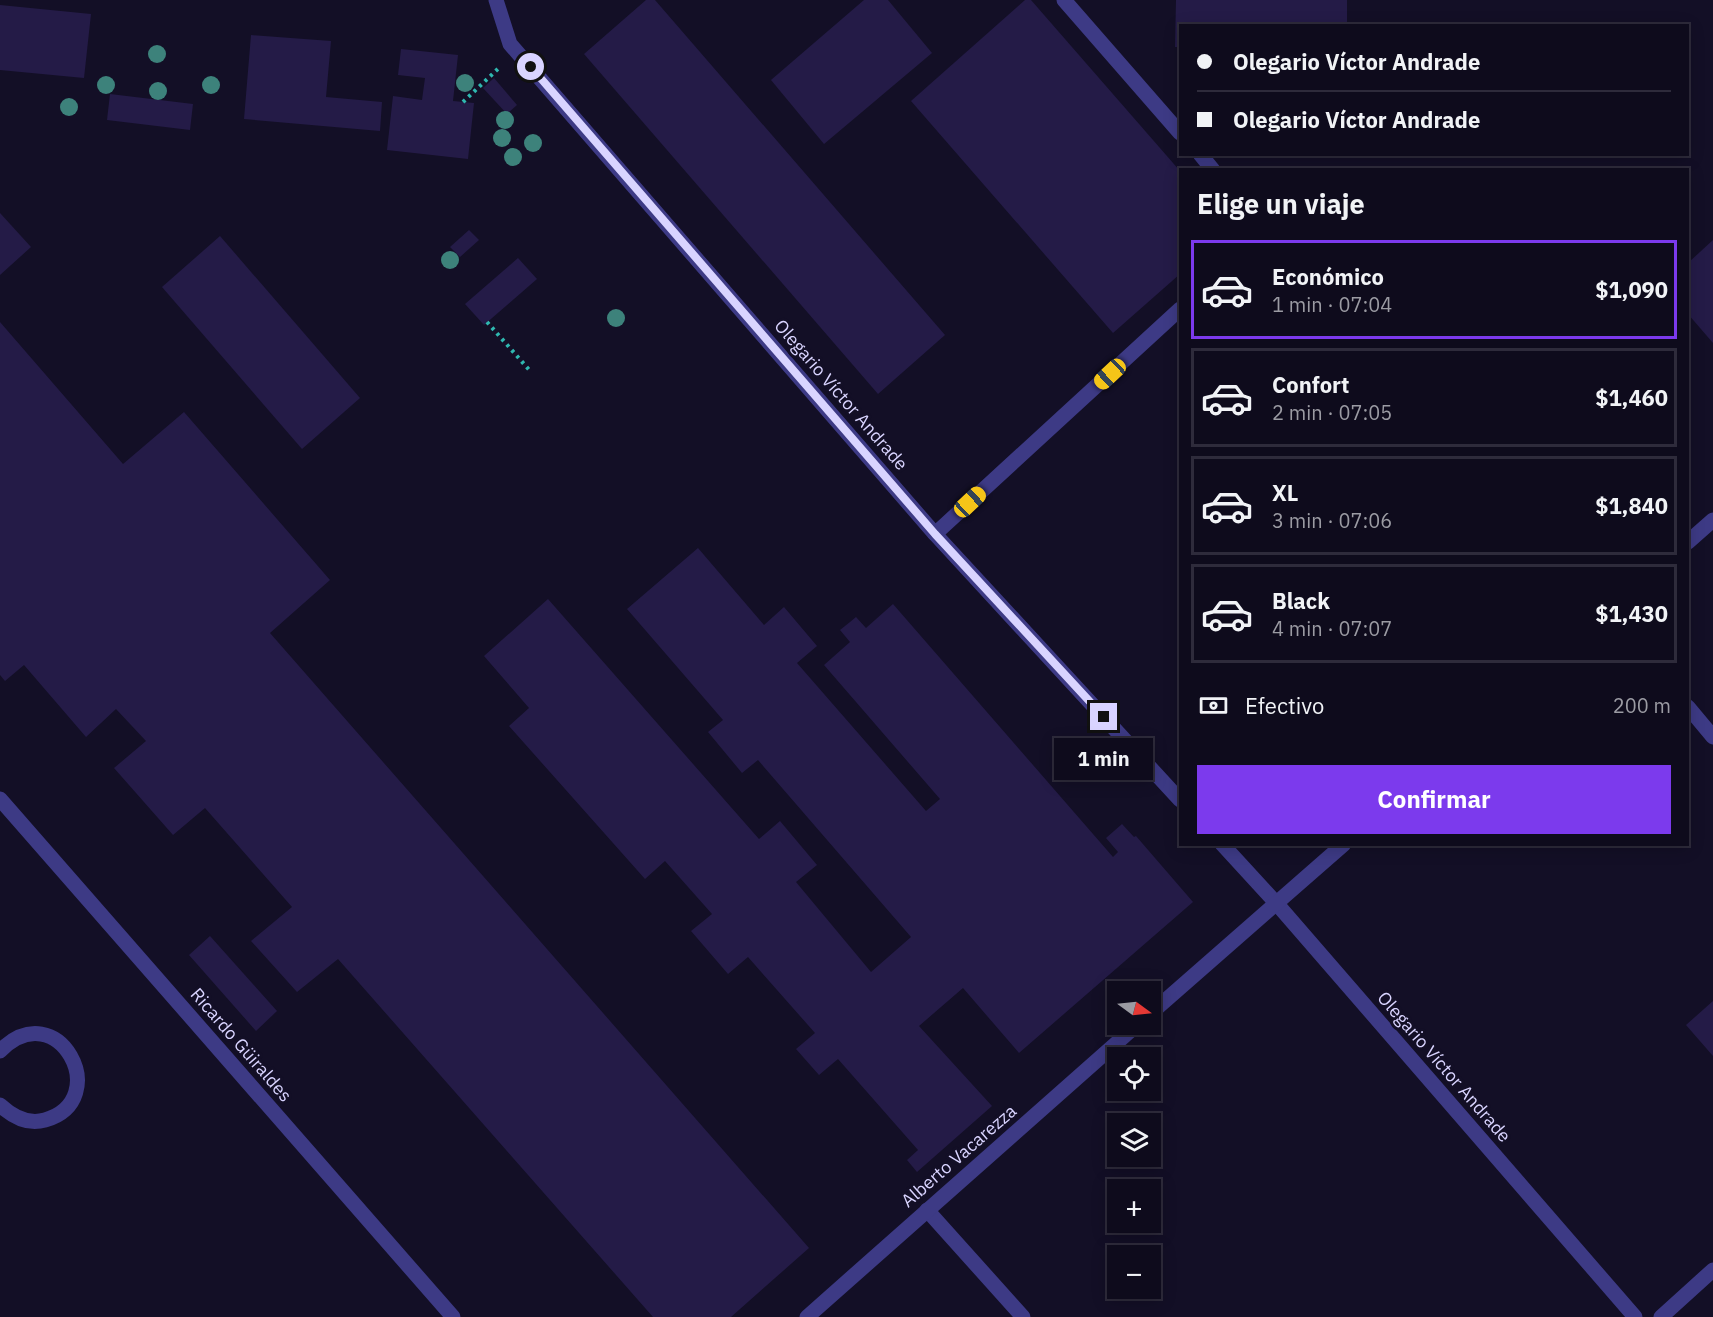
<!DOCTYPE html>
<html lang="es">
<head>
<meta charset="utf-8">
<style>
  :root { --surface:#0e0b1c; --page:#1c1929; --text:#f1f3f6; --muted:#9b9ba3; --line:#2e2b3b; --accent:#7c3aed }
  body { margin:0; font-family:"IBM Plex Sans",sans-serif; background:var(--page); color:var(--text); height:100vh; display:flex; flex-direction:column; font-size:22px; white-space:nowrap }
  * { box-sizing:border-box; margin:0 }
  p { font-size:20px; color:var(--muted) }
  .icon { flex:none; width:33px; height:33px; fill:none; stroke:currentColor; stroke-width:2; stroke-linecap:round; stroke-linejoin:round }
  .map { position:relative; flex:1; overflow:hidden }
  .drawer { position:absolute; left:1179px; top:168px; width:510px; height:678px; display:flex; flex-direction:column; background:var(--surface); border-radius:0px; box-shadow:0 3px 15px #0003,0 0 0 2px var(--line) }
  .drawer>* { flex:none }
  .guide { position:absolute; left:1179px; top:24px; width:510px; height:132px; border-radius:0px; box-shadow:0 3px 15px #0003,0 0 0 2px var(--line); display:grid; align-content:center; height:132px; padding:0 18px; background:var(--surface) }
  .needle { width:39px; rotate:105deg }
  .buttons { position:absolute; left:1107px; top:981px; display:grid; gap:12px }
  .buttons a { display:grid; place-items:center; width:54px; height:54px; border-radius:0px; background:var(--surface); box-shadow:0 3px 15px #0003,0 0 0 2px var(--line); font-size:30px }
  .end { position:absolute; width:27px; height:27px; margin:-14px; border:8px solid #d9d4ff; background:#111; box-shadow:0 0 0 3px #111 }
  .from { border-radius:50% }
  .bubble { position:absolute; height:42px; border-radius:0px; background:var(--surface); box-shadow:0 3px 15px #0003,0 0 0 2px var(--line); font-size:20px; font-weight:700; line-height:42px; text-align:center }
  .car { position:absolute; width:18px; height:36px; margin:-18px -9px; border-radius:8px; box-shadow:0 0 4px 2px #0007; background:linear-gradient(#f5c518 24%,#345 0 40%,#f5c518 0 76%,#345 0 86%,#f5c518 0) }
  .guide b { display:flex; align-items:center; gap:21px; height:57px; font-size:22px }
  .guide b+b { border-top:2px solid var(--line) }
  .guide i { width:15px; height:15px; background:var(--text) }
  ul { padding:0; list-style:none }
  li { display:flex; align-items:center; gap:18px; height:99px; margin:0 12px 9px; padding:0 6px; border:3px solid var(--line); border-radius:0px }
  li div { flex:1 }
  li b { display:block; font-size:22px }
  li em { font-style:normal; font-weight:700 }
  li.selected { border-color:var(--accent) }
  li>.icon { width:54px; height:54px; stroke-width:1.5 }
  h2 { padding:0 18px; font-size:27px; line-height:72px }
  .pay { display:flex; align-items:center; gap:15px; height:66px; padding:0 18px; font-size:22px }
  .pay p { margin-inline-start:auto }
  .cta { display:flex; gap:12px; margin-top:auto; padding:12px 18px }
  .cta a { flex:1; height:69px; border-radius:0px; background:var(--accent); color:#fff; font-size:24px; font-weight:700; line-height:69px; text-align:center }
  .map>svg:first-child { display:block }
  .building { fill:#241b47 }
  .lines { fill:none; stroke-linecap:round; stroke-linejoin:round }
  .path { stroke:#2fb8b0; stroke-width:4; stroke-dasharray:3 4.5; stroke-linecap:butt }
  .street { stroke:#3d3a85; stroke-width:15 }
  .tree { fill:#3d827b }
  .route { stroke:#d9d4ff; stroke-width:8 }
  .labels { text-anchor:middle; stroke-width:6; stroke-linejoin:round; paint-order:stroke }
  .street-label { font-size:18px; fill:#d9d4ff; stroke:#130f26 }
</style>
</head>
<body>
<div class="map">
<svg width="1713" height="1317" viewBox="0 0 1713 1317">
  <rect width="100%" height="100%" fill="#130f26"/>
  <!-- building -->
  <g class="building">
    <path d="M646 0H655L945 335 878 394 584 54Z"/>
    <path d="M864 0H888L932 53 824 144 771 80Z"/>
    <path d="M1025 0H1031L1180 171V274L1113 333 911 101Z"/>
    <path d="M1176 0H1347V26H1180V47H1175Z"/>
    <path d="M0 5 91 14 84 78 0 70Z"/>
    <path d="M251 35 331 41 326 97 382 102 380 131 244 119Z"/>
    <path d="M401 49 458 55 453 101 474 103 468 159 387 150 393 96 422 100 425 78 398 75Z"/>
    <path d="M494 78 517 105 507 114 483 88Z"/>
    <path d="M110 94 193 104 190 130 107 120Z"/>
    <path d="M0 213 31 247 0 275Z"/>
    <path d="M469 230 479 240 460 257 450 247Z"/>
    <path d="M220 236 360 398 302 449 162 287Z"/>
    <path d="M1713 240V343L1688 314V263Z"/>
    <path d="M518 258 537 279 484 325 465 304Z"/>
    <path d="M0 322 123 464 184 412 330 580 270 633 809 1248 731 1317H653L338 959 297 992 251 941 292 907 205 808 173 835 114 768 146 741 116 709 86 737 24 665 5 681 0 675Z"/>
    <path d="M698 548 764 625 784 607 817 646 797 663 926 811 940 799 824 665 850 642 840 630 850 622 856 617 866 628 893 604 1113 857 1118 852 1106 838 1122 824 1134 837 1136 836 1193 902 1019 1053 963 988 919 1026 992 1106 917 1172 907 1160 918 1150 838 1059 819 1075 796 1049 815 1033 748 957 728 974 691 931 712 914 665 861 645 879 509 726 529 708 484 656 548 599 759 839 780 821 817 865 796 882 871 972 911 937 758 760 742 773 708 732 723 720 627 609Z"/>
    <path d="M210 936 277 1011 256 1031 189 955Z"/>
    <path d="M1713 1001V1056L1686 1025Z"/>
  </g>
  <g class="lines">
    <!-- path -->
    <g class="path">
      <path d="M463 102 501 66"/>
      <path d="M487 322 531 372"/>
    </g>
    <!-- street -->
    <g class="street">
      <path d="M496 0 510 44 517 52 935 534 1180 800"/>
      <path d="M1064 0 1180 133"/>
      <path d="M1200 154 1213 170"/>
      <path d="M935 534 1180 309"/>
      <path d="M1688 542 1713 520"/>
      <path d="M1688 707 1713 737"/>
      <path d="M0 799 453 1317"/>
      <path d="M1222 844 1277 904 1635 1317"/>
      <path d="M1150 1014 1344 844"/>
      <path d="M0 1051C58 992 115 1100 45 1120 28 1125 13 1117 0 1105"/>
      <path d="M927 1210 1023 1317"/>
      <path d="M807 1317 1138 1024"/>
      <path d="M1661 1317 1713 1270"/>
    </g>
  </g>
  <!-- trees -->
  <g class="tree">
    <circle cx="157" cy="54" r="9"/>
    <circle cx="465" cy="83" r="9"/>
    <circle cx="106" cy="85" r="9"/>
    <circle cx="211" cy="85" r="9"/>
    <circle cx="158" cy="91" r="9"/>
    <circle cx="69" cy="107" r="9"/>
    <circle cx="505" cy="120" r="9"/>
    <circle cx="502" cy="138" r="9"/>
    <circle cx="533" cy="143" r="9"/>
    <circle cx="513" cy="157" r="9"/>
    <circle cx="450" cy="260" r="9"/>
    <circle cx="616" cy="318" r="9"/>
    <circle cx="1101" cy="764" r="9"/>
  </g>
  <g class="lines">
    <!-- route -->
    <path class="route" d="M531 67 935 534 1104 717"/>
  </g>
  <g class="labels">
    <!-- street labels -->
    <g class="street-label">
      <text transform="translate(841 395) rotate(49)" y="6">Olegario Víctor Andrade</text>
      <text transform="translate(241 1045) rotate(49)" y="6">Ricardo Güiraldes</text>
      <text transform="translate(1444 1067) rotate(49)" y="6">Olegario Víctor Andrade</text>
      <text transform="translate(959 1156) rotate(-41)" y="6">Alberto Vacarezza</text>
    </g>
  </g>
</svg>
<div class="buttons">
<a><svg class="needle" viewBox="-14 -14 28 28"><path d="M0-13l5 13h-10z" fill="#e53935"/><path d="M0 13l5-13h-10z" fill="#9b9ba3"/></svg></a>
<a><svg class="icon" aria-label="locate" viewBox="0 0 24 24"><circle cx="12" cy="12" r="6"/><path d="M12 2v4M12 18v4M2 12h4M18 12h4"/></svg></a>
<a><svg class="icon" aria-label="layers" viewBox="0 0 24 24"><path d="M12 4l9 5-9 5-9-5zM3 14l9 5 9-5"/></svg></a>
<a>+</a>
<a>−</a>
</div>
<i class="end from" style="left:531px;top:67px"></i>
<i class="end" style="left:1104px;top:717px"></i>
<div class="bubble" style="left:1054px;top:738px;width:99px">1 min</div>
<i class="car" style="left:1110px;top:374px;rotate:227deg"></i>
<i class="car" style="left:970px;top:502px;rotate:47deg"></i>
<div class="guide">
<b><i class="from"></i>Olegario Víctor Andrade</b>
<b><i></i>Olegario Víctor Andrade</b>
</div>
<section class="drawer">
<h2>Elige un viaje</h2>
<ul>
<li class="selected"><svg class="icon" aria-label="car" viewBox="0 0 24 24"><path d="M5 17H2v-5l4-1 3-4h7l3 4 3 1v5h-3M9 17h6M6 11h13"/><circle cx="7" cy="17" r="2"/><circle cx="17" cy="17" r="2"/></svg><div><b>Económico</b><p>1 min · 07:04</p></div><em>$1,090</em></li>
<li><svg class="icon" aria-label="car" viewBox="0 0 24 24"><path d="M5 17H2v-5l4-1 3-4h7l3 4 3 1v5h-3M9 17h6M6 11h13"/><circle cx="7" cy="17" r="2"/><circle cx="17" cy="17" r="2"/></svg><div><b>Confort</b><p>2 min · 07:05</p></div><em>$1,460</em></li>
<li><svg class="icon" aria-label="car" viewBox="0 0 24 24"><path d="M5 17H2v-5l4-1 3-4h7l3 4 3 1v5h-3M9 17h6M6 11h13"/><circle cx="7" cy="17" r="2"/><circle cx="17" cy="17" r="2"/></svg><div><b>XL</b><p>3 min · 07:06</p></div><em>$1,840</em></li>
<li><svg class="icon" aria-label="car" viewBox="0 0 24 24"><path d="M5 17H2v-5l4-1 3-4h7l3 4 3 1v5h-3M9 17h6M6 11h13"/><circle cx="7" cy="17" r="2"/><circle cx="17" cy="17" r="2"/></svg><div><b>Black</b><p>4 min · 07:07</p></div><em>$1,430</em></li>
</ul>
<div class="pay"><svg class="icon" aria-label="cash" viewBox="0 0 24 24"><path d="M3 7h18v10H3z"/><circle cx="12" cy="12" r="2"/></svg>Efectivo<p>200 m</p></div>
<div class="cta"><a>Confirmar</a></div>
</section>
</div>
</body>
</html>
